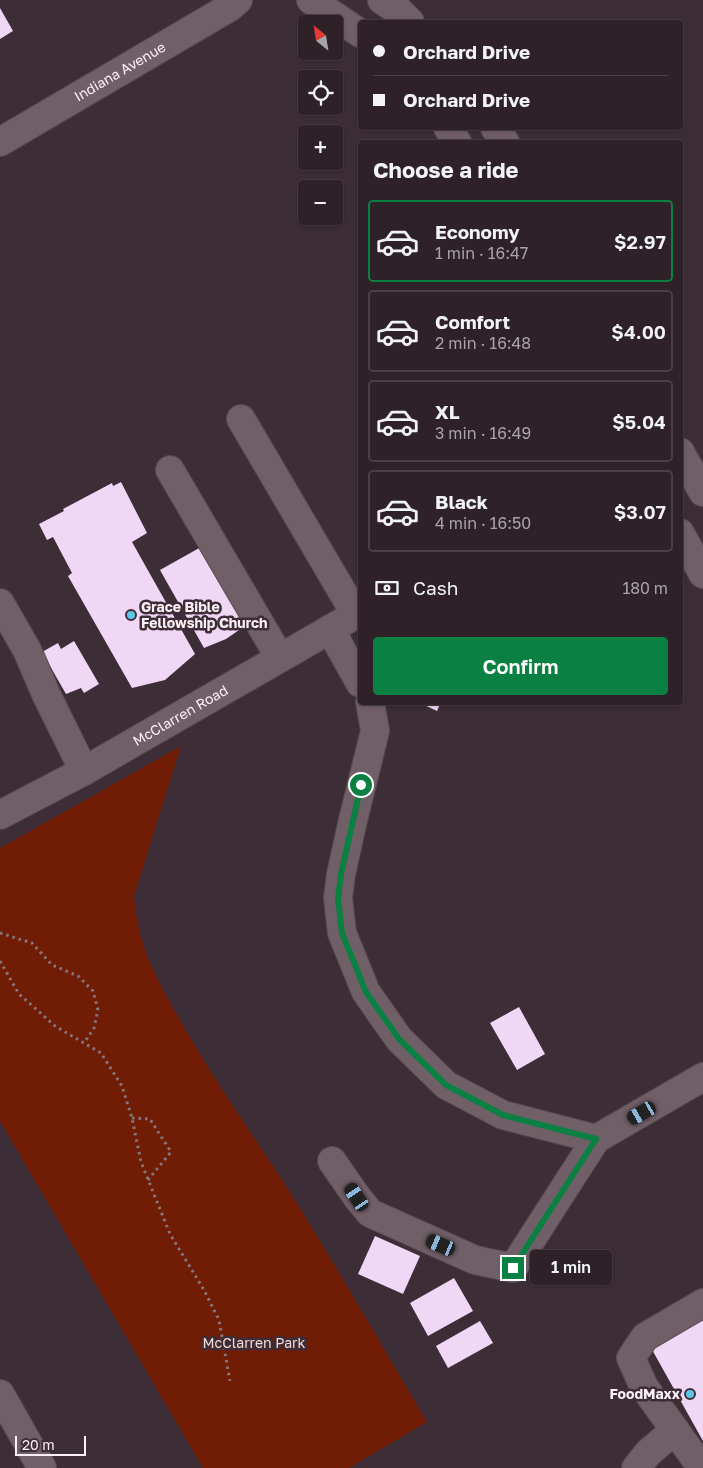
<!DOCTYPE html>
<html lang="en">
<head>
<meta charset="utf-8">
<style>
  :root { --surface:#2e2228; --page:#3a2f34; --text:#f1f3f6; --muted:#a7a4a8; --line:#493f45; --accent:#0b8043 }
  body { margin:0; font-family:"Golos Text",sans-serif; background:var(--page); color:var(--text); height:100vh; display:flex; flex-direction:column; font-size:19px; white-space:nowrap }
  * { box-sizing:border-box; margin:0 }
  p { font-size:16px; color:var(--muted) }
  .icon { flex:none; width:28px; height:28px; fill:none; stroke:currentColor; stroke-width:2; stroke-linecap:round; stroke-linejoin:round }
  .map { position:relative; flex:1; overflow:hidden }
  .sheet { position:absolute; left:358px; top:140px; width:325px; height:565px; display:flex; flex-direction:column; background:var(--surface); border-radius:5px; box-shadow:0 1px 4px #0004,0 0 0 1px var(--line) }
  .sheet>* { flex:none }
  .banner { position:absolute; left:358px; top:20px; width:325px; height:110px; border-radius:5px; box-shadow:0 1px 4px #0004,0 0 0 1px var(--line); display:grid; align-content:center; height:110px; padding:0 15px; background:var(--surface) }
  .needle { width:32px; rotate:330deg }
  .controls { position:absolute; left:298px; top:15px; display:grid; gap:10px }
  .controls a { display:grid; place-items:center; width:45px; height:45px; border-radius:5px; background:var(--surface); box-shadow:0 1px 4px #0004,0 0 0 1px var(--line); font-size:25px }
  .scale { position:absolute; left:15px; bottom:12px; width:71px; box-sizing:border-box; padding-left:5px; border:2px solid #fbf0f6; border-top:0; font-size:14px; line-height:18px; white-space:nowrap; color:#fbf0f6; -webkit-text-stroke:4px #3d2d36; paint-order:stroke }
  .end { position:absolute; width:22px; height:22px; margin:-11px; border:6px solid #0b8043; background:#fff; box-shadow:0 0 0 2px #fff }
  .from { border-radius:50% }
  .bubble { position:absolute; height:35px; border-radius:5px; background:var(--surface); box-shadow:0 1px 4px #0004,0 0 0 1px var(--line); font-size:16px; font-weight:600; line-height:35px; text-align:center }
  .car { position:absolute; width:15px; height:30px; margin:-15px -8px; border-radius:6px; box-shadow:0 0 4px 1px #0007; background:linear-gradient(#222 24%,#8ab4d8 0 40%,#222 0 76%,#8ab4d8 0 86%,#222 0) }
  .banner b { display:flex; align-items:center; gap:18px; height:48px; font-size:19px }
  .banner b+b { border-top:1px solid var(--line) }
  .banner i { width:12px; height:12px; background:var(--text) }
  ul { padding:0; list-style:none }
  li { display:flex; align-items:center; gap:15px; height:82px; margin:0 10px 8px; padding:0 5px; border:2px solid var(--line); border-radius:5px }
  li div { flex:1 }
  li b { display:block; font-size:19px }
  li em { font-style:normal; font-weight:600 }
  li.on { border-color:var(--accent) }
  li>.icon { width:45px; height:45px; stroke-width:1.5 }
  h2 { padding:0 15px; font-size:22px; line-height:60px }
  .pay { display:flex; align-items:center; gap:12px; height:55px; padding:0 15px; font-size:19px }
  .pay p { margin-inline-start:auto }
  .cta { display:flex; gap:10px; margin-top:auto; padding:10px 15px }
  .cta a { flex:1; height:58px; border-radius:5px; background:var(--accent); color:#fff; font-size:20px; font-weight:600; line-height:58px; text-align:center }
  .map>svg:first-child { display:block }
  .green { fill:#711c04 }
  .building { fill:#f1d7f6 }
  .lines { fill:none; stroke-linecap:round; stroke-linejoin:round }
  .minor-casing { stroke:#584a51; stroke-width:30 }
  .path { stroke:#85777f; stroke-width:3; stroke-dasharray:2.5 4; stroke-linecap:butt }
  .minor { stroke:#715f68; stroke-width:28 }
  .route { stroke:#0b8043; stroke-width:6 }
  .poi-dot { fill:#5dc7e8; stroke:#3d2d36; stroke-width:2 }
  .labels { text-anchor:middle; stroke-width:5; stroke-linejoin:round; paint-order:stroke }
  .street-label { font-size:14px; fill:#fbf0f6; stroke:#3d2d36 }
  .poi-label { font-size:14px; font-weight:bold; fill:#fbf0f6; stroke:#3d2d36; text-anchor:start }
  .park-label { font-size:14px; fill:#f5dad4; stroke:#3d2d36 }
</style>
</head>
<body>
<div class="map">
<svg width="703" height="1468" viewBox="0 0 703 1468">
  <rect width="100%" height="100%" fill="#3d2d36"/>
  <!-- green -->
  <path class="green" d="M181 746 134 896C138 950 159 983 185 1029 218 1086 256 1139 291 1194 338 1269 382 1346 427 1422L349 1468H203L0 1121V848Z"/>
  <!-- building -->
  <g class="building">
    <path d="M0 8 13 31 0 39Z"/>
    <path d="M121 482 147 533 132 542 195 654 165 680 132 688 68 576 72 573 53 537 47 540 39 524 64 511 63 509 112 483 113 486Z"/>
    <path d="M201 547 245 626 226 639 204 648 160 570Z"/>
    <path d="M74 641 99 684 84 693 81 688 66 694 42 652 58 643 61 649Z"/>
    <path d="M418 702H441L437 711Z"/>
    <path d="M519 1007 545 1054 517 1070 490 1023Z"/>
    <path d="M375 1236 420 1256 403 1294 358 1274Z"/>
    <path d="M454 1278 473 1311 428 1336 410 1303Z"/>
    <path d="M703 1316V1441L650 1346Z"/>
    <path d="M480 1321 493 1343 448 1368 436 1346Z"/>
  </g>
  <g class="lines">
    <defs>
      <g id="minor">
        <path d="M311 0 360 33"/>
        <path d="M382 0 400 12 410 22"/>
        <path d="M448 128 457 142"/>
        <path d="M495 128 505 142"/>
        <path id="s1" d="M0 142 230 7 238 0"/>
        <path d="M241 419 356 615"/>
        <path d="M680 452 703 492"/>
        <path d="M170 470 280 658"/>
        <path d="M680 533 703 574"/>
        <path d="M0 603 27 650 46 694 84 771"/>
        <path d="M330 629 360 683"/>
        <path d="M370 702 375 731 353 820 341 874 338 898 342 933 366 992 399 1039 446 1085 503 1115 596 1139"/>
        <path id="s2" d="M0 815 84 771 360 612"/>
        <path d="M332 1161 357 1197 370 1213 475 1260 513 1268 596 1139 703 1077"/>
        <path d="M0 1394 42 1468"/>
        <path d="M636 1468 648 1453 675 1430"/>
        <path d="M702 1468 644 1387 631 1358 645 1337 703 1303"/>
      </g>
    </defs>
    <!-- minor casing -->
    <use href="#minor" class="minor-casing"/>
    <!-- path -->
    <g class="path">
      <path d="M0 933 32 943 52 965 78 976 93 991 98 1010 94 1028 84 1043"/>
      <path d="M0 961 19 994 55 1026 101 1053 122 1086 132 1118 141 1162 170 1234 204 1290 219 1320 230 1381"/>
      <path d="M132 1118 150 1119 171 1152 148 1180"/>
    </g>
    <!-- minor -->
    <use href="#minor" class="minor"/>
  </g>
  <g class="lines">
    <!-- route -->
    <path class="route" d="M361 785 341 874 338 898 342 933 366 992 399 1039 446 1085 503 1115 596 1139 513 1268"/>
  </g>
  <!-- markers -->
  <g class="poi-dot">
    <circle cx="131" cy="615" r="5"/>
    <circle cx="690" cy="1394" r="5"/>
  </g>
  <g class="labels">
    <!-- street labels -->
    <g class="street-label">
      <text dy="5" stroke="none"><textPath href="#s1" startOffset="139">Indiana Avenue</textPath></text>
      <text dy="5" stroke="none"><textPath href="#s2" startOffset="206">McClarren Road</textPath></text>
    </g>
    <!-- poi labels -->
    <g class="poi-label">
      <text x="141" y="612">Grace Bible<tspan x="141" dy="16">Fellowship Church</tspan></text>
      <text x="680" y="1399" text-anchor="end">FoodMaxx</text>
    </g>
    <!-- park labels -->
    <g class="park-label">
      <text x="254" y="1348">McClarren Park</text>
    </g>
  </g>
</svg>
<div class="controls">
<a><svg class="needle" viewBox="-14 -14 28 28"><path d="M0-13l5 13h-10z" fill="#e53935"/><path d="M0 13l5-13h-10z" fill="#a7a4a8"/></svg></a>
<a><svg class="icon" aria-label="locate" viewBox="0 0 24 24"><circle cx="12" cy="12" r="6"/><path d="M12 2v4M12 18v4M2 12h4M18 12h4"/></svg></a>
<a>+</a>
<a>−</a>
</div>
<div class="scale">20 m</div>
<i class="end from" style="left:361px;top:785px"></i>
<i class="end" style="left:513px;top:1268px"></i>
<div class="bubble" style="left:530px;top:1250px;width:82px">1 min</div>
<i class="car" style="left:642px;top:1113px;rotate:240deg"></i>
<i class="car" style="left:357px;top:1197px;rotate:326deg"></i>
<i class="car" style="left:441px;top:1245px;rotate:293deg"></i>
<div class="banner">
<b><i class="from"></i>Orchard Drive</b>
<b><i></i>Orchard Drive</b>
</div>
<section class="sheet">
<h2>Choose a ride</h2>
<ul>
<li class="on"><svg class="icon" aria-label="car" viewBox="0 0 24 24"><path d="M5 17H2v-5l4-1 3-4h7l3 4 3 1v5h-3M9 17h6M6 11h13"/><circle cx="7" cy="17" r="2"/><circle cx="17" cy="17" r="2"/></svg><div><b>Economy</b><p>1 min · 16:47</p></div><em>$2.97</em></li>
<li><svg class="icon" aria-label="car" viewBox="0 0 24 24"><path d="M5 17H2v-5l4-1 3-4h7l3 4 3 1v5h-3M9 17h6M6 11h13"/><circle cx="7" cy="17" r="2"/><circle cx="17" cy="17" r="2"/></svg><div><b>Comfort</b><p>2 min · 16:48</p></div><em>$4.00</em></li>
<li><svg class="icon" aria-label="car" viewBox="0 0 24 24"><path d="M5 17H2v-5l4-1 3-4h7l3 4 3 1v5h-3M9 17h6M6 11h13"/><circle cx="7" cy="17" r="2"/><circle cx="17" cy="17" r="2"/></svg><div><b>XL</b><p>3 min · 16:49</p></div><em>$5.04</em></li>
<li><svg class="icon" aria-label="car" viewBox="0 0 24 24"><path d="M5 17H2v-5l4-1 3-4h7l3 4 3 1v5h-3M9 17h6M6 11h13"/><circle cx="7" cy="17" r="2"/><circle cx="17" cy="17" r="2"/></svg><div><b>Black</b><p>4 min · 16:50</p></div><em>$3.07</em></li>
</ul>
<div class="pay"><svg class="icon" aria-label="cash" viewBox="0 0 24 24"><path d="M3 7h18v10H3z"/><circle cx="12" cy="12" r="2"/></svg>Cash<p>180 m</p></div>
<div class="cta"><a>Confirm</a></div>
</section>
</div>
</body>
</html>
